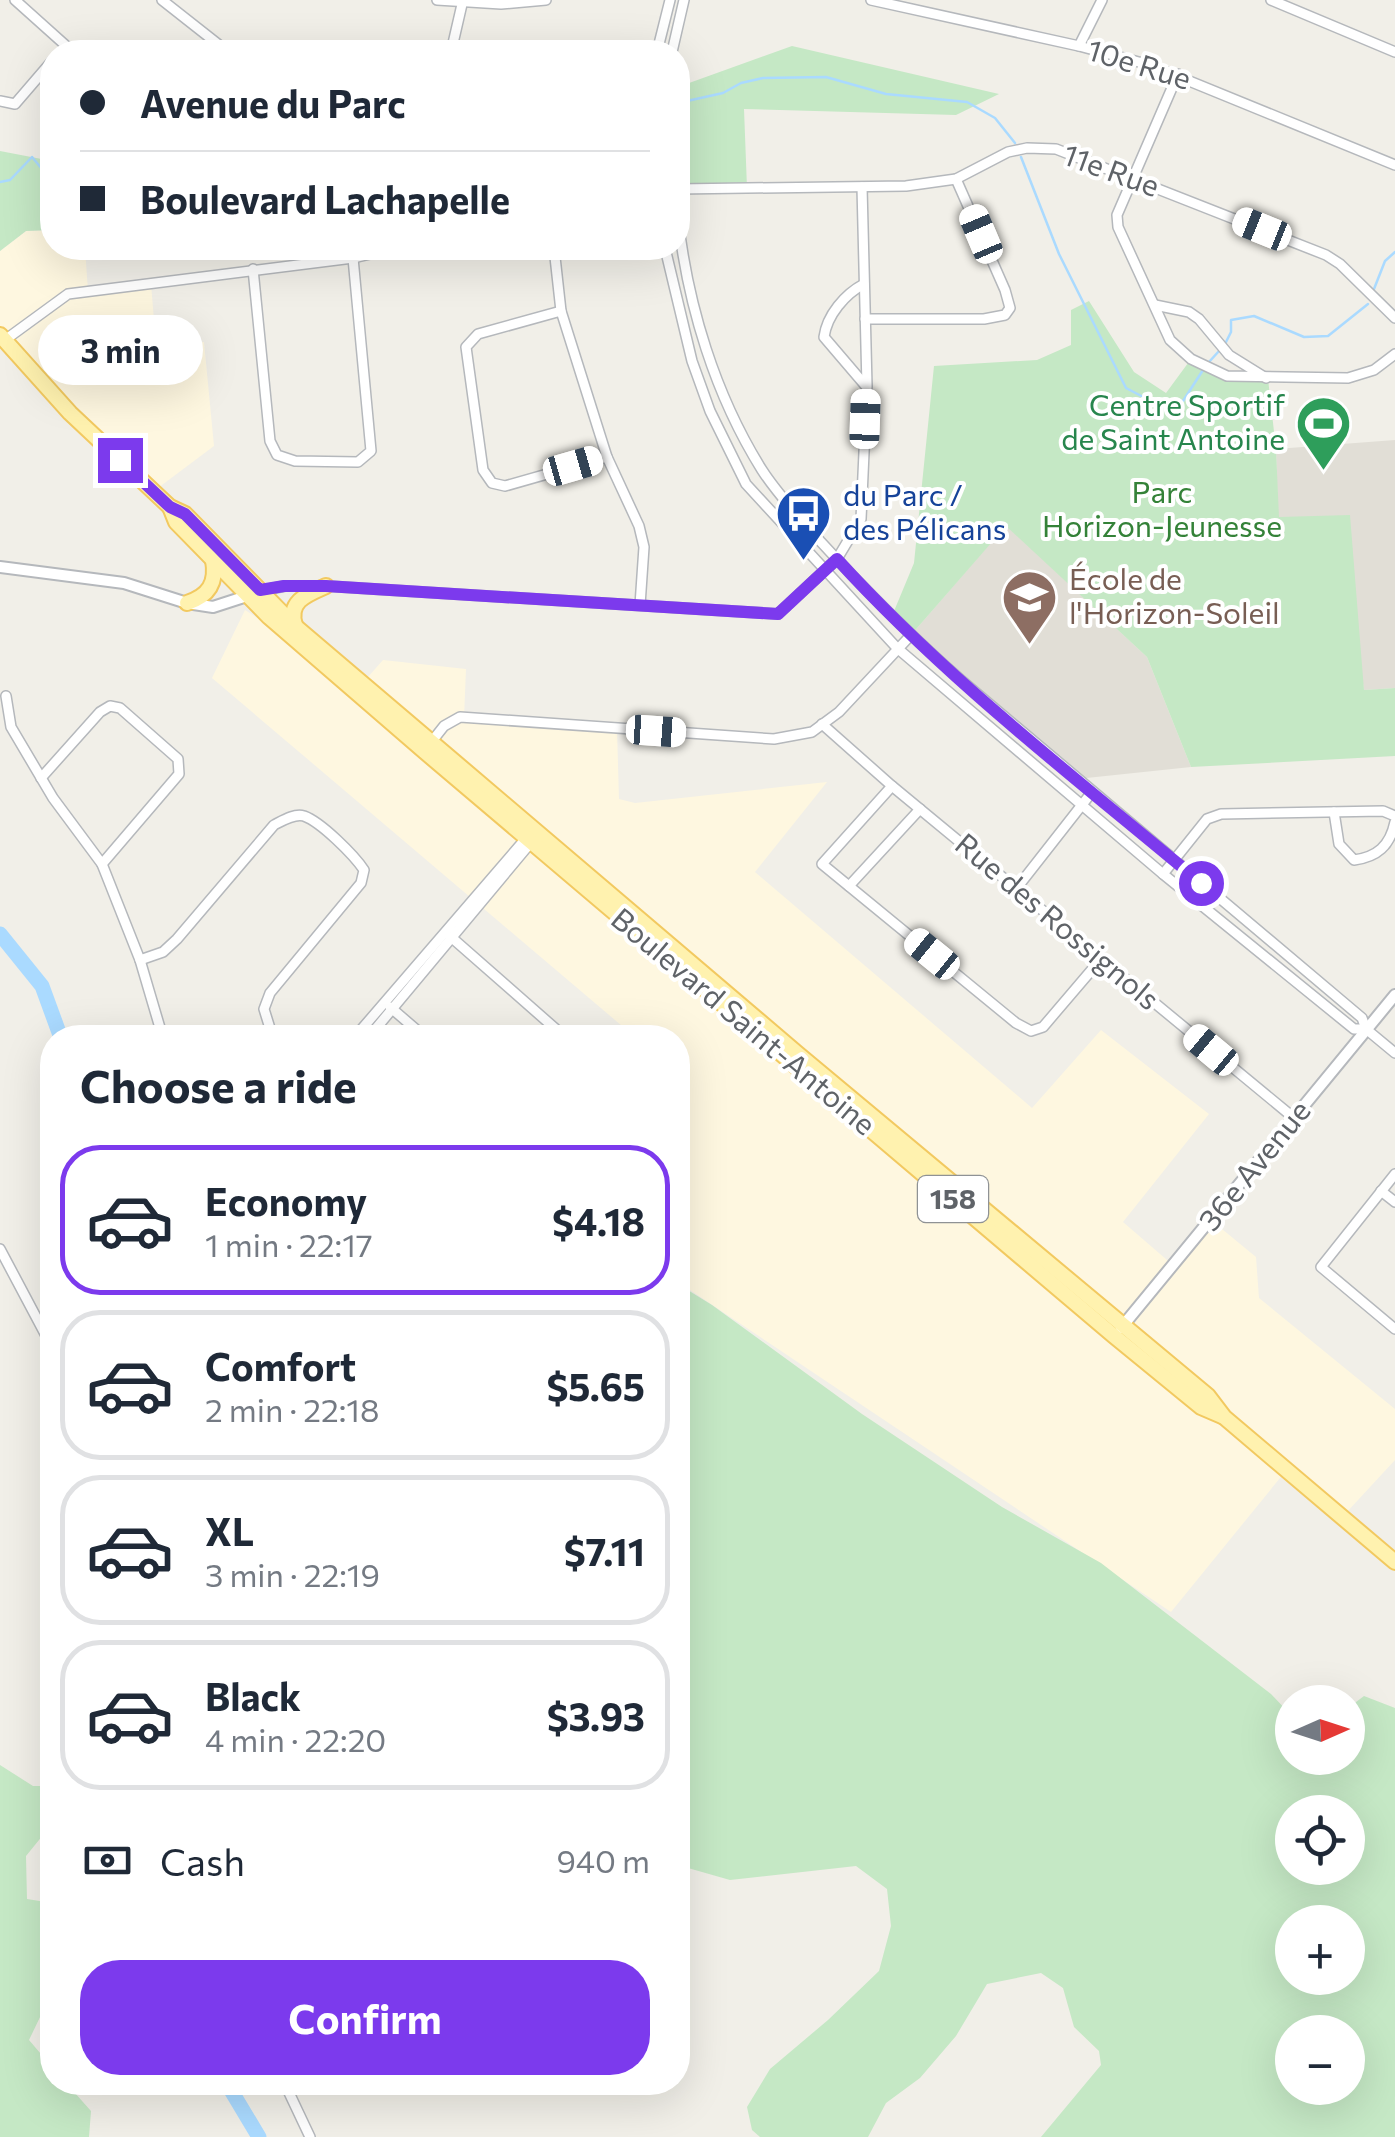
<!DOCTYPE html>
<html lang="en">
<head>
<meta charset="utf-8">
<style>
  :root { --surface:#fff; --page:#f6f6f7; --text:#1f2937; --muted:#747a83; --line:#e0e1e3; --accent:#7c3aed }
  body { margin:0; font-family:Commissioner,sans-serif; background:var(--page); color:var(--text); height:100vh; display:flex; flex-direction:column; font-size:38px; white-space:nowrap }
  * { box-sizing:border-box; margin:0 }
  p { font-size:32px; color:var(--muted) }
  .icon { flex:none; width:55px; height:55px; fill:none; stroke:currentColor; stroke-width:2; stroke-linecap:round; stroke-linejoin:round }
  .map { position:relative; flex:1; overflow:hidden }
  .side { position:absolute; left:40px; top:1025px; width:650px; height:1070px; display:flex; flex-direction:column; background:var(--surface); border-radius:40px; box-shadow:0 10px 40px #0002 }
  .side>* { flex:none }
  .hud { position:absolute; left:40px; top:40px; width:650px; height:220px; border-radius:40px; box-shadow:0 10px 40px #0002; display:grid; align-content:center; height:220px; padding:0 40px; background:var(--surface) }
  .needle { width:65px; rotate:87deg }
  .tools { position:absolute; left:1275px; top:1685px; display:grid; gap:20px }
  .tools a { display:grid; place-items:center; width:90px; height:90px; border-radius:50%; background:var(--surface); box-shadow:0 10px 40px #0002; font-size:50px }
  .end { position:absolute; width:45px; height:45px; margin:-22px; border:12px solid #7c3aed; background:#fff; box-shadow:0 0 0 5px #fff }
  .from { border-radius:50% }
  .bubble { position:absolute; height:70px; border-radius:35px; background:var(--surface); box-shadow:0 10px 40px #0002; font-size:32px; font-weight:700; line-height:70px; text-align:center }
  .car { position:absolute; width:30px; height:60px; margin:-30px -15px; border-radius:12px; box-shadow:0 0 8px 2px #0007; background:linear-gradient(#fff 24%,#345 0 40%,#fff 0 76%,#345 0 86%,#fff 0) }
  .hud b { display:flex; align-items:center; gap:35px; height:95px; font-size:38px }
  .hud b+b { border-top:2px solid var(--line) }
  .hud i { width:25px; height:25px; background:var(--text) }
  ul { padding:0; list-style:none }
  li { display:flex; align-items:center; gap:30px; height:150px; margin:0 20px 15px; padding:0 20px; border:5px solid var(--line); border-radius:40px }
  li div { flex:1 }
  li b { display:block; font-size:38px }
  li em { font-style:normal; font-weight:700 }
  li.selected { border-color:var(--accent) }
  li>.icon { width:90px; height:90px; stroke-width:1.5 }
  h2 { padding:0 40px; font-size:45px; line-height:120px }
  .pay { display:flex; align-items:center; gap:25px; height:110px; padding:0 40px; font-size:38px }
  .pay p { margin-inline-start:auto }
  .primary-button { display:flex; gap:20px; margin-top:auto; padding:20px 40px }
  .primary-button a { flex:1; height:115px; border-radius:40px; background:var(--accent); color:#fff; font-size:40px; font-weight:700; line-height:115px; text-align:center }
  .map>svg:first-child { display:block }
  .commercial { fill:#fef7e0 }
  .education { fill:#e1ded6 }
  .green { fill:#c5e8c5; fill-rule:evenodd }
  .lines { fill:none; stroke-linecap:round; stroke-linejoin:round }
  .stream { stroke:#aadaff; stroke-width:2.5 }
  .river { stroke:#aadaff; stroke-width:15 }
  .minor-casing { stroke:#b5b8bc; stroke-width:12 }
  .tertiary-casing { stroke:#b5b8bc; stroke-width:14 }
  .primary-casing { stroke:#f2c960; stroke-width:18 }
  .minor { stroke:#fff; stroke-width:9 }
  .tertiary { stroke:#fff; stroke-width:10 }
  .primary { stroke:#fff2af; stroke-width:14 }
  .route { stroke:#7c3aed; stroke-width:12 }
  .labels { text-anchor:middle; stroke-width:8; stroke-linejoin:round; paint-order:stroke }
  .shield { fill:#fff; stroke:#8f9295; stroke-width:2.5 }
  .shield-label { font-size:28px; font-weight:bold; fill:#5f6368 }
  .street-label { font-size:30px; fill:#5f6368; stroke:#fff }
  .leisure-label { font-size:30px; fill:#27864d; stroke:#fff; text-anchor:end }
  .park-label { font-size:30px; fill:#348238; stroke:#fff }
  .transit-label { font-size:30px; fill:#164399; stroke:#fff; text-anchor:start }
  .education-label { font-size:30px; fill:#785e54; stroke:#fff; text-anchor:start }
</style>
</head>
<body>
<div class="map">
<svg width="1395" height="2137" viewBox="0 0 1395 2137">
  <rect width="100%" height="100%" fill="#f1efe8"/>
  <!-- commercial -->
  <g class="commercial">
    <path d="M52 230V248H85L88 291 151 284 156 344 204 342 214 446 150 494 0 331V251L26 231Z"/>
    <path d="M245 610 283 634 352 695 383 660 466 669 464 718 617 730 619 799 635 803 827 782 755 872 1032 1108 1101 1030 1209 1114 1123 1222 1174 1266 1211 1220 1256 1257 1259 1298 1395 1409V1460L1346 1513 1289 1467 1171 1612 678 1282V1038L635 1037 212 678Z"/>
  </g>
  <!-- education -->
  <g class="education">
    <path d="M1395 440V688L1364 690 1360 663 1278 518 1276 449Z"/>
    <path d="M1006 525 1147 657 1191 767 1077 779 911 635Z"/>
  </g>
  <!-- green -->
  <g class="green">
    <path d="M792 46 999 94 956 115 744 109 747 188 678 189V87Z"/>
    <path d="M0 151 52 161V230L26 231 0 251Z"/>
    <path d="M1089 301 1134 372 1166 393 1191 359 1227 376 1268 379 1276 449 1279 517 1350 515 1364 690 1395 688V756L1191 767 1147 657 1006 526 911 635 892 616 914 563 934 366 1037 360 1071 345V310Z"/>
    <path d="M678 1284 712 1305 862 1414 1002 1507 1101 1563 1271 1694 1292 1716V1758H1348V1708L1364 1696 1395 1708V2137H1041L1101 2065 1099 2051 1074 2027 1063 1988 1041 1973 987 1984 956 2036 920 2078 886 2103 868 2137H760L752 2130 747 2107 770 2069 828 2020 879 1971 891 1926 887 1889 856 1866 730 1880 688 1868 678 1873ZM1348 1812V1868H1292V1812ZM1348 1922V1978H1292V1922ZM1348 2032V2088H1292V2032Z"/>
    <path d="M0 1765 33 1786H52V1824L26 1856 27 1899 52 1903V2003L42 2013 29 2040 52 2067V2082L66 2083 91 2111 89 2137H0Z"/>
  </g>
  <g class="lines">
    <!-- stream -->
    <g class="stream">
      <path d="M678 103 723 93 741 83 763 78 826 77 886 94 967 102 995 118 1015 143"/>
      <path d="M1021 157 1059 254 1126 388 1170 411 1183 401 1203 370"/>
      <path d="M0 182 10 180 32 157 52 181"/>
      <path d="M1374 289 1385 261 1395 252"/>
      <path d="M1225 344 1231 332V320L1254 316 1304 337 1328 336 1368 304"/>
      <path d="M1209 362 1219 351"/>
    </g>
    <!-- river -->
    <g class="river">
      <path d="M0 934 42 986 61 1038"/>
      <path d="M226 2082 259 2137"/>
    </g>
    <defs>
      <g id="minor">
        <path d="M15 0 73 52"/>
        <path d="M162 0 228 52"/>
        <path d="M437 0 501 4 546 0"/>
        <path d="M871 0 1079 46 1150 65 1395 165"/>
        <path d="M1271 0 1395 52"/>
        <path d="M1079 46 1102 0"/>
        <path d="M451 52 463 0"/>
        <path d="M657 52 670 0"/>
        <path d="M672 52 684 0"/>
        <path d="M1178 74 1117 215 1118 227 1170 340 1191 359 1227 376 1348 378 1374 370 1395 354"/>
        <path d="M0 101 15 104 52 61"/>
        <path d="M678 189 906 186 956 179 1008 152 1027 148 1056 149 1326 255 1340 264 1395 318"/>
        <path d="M678 219C688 306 715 395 762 470 778 495 800 518 820 541 865 590 911 636 961 680L1362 1018 1366 1029 1395 1053"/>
        <path d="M554 248 561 311 607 457 639 526 644 547 640 605"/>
        <path d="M665 248 692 361 710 411 746 484 897 648 1163 874 1354 1029H1366"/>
        <path d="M253 269 270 441 277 455 295 461 358 462 371 451 353 258"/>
        <path d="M864 284C845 294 827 315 824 337L865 385"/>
        <path d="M1155 305 1189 312 1199 319 1229 355 1266 378"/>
        <path d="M561 311 478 334 466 347 483 470 492 483 505 486 607 457"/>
        <path d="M865 319H984L1005 315 1010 308 1005 290 956 179"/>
        <path d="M5 340 68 294 353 258 396 248"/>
        <path d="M260 591 285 586H326L778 614 837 559 861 519 867 386 862 187"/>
        <path d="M6 696 11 727 53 798 102 864 140 960 163 1038"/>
        <path d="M822 724 892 786 1294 1118"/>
        <path d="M429 745 444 726 460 717 774 739 812 732 839 712 911 635"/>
        <path d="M41 778 100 712 110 706 120 708 178 759 179 774 102 864"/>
        <path d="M892 786 822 864 1016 1023 1031 1031 1043 1027 1101 959"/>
        <path d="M1334 812 1339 844 1354 860C1377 857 1390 846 1395 822"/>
        <path d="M1163 874 1207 819 1221 814 1383 811 1395 816"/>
        <path d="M849 886 920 809"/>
        <path d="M1016 889 1092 792"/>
        <path d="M451 937 566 1038"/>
        <path d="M140 960 163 952 177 939 274 825C282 821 294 813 304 816 321 822 354 855 364 870L361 883 270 993 264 1009 273 1038"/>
        <path d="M390 1007 426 1038"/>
        <path d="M354 1038 528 836"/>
        <path d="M368 1038 533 840"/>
        <path d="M1395 1174 1321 1267 1395 1329"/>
        <path d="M1381 1191 1395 1202"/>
        <path d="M0 1249 52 1347"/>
        <path d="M284 2082 310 2137"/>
      </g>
      <g id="tertiary">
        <path d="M0 567 124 583 187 603 213 607 250 595"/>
        <path d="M1121 1328 1395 995"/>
      </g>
      <g id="primary">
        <path d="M0 335 70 413 170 507 185 514 295 626 798 1054 1208 1396 1224 1417 1395 1562"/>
        <path d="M170 507 176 522 269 617 424 751 1114 1336 1201 1407 1222 1416"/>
        <path d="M187 603C209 596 217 583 213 560"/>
        <path d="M295 625C287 601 308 594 326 586"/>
      </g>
    </defs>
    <!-- minor casing -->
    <use href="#minor" class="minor-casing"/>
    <!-- tertiary casing -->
    <use href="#tertiary" class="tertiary-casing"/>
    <!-- primary casing -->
    <use href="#primary" class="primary-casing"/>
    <!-- minor -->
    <use href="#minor" class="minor"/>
    <!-- tertiary -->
    <use href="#tertiary" class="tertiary"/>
    <!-- primary -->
    <use href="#primary" class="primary"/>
  </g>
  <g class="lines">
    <!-- route -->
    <path class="route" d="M120 460 170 507 185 514 260 590 284 586H326L778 614 837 559C946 679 1077 779 1201 883"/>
  </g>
  <!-- icons -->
  <defs>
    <symbol id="stadium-pin" viewBox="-11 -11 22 30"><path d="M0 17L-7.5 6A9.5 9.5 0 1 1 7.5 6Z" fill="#2e9e5b" stroke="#fff"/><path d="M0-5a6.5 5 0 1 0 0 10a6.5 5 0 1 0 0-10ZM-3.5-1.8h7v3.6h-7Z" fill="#fff"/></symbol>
    <symbol id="bus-pin" viewBox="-11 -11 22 30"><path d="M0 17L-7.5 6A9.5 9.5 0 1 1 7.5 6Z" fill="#1a4fb4" stroke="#fff"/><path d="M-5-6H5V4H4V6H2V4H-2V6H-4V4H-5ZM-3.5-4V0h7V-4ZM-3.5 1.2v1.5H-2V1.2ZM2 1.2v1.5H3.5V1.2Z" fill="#fff"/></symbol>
    <symbol id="school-pin" viewBox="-11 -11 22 30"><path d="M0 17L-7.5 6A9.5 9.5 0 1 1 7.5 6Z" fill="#8d6e63" stroke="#fff"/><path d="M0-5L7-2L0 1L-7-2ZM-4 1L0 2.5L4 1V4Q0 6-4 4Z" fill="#fff"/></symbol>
  </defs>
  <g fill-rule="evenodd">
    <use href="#stadium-pin" x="1292" y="392" width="63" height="86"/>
    <use href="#bus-pin" x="772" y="482" width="63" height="86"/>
    <use href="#school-pin" x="998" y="566" width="63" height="86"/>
  </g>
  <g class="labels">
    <!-- shield labels -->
    <rect class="shield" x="918" y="1176" width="70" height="46" rx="8"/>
    <g class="shield-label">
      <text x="953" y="1209">158</text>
    </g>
    <!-- street labels -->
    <g class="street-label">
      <text transform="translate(1139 65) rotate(17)" y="10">10e Rue</text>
      <text transform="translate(1111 171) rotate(20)" y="10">11e Rue</text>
      <text transform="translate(1057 922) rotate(40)" y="10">Rue des Rossignols</text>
      <text transform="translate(743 1022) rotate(40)" y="10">Boulevard Saint-Antoine</text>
      <text transform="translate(1255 1166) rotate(-51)" y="10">36e Avenue</text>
    </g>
    <!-- leisure labels -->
    <g class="leisure-label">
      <text x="1285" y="416">Centre Sportif<tspan x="1285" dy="34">de Saint Antoine</tspan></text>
    </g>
    <!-- park labels -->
    <g class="park-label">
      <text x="1162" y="503">Parc<tspan x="1162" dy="34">Horizon-Jeunesse</tspan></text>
    </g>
    <!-- transit labels -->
    <g class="transit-label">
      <text x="843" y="506">du Parc /<tspan x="843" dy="34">des Pélicans</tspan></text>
    </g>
    <!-- education labels -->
    <g class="education-label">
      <text x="1069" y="590">École de<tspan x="1069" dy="34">l'Horizon-Soleil</tspan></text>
    </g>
  </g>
</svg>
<div class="tools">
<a><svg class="needle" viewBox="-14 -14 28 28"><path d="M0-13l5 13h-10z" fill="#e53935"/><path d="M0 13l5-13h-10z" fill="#747a83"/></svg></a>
<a><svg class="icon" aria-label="locate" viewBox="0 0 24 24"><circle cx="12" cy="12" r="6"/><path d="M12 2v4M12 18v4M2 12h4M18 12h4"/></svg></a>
<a>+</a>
<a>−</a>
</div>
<i class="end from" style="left:1201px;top:883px"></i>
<i class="end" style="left:120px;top:460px"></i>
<div class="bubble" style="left:38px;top:315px;width:165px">3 min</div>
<i class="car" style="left:1262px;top:229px;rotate:292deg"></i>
<i class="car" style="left:981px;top:234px;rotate:337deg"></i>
<i class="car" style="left:865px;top:419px;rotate:2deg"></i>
<i class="car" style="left:573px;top:466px;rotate:74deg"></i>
<i class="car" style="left:656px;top:731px;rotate:94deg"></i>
<i class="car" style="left:932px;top:954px;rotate:309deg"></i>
<i class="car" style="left:1211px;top:1050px;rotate:310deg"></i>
<div class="hud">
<b><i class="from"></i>Avenue du Parc</b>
<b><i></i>Boulevard Lachapelle</b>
</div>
<section class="side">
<h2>Choose a ride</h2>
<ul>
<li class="selected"><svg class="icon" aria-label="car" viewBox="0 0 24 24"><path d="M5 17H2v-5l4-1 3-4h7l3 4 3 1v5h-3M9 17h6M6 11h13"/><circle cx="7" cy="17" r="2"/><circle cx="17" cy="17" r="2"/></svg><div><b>Economy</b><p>1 min · 22:17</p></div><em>$4.18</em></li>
<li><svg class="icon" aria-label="car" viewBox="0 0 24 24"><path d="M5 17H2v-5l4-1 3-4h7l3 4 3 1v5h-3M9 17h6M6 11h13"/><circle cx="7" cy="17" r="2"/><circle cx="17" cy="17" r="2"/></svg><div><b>Comfort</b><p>2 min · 22:18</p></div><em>$5.65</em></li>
<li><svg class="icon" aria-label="car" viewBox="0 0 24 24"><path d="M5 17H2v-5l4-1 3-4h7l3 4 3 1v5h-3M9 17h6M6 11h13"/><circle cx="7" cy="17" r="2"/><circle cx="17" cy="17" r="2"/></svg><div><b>XL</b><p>3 min · 22:19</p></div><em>$7.11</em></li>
<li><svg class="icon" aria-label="car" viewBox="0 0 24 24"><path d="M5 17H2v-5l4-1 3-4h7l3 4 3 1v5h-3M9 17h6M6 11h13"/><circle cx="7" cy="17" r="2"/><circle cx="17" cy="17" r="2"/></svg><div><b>Black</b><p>4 min · 22:20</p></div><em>$3.93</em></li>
</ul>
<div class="pay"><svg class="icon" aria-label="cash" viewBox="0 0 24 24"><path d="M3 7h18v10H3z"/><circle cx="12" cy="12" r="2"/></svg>Cash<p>940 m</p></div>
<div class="primary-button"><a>Confirm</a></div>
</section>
</div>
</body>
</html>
